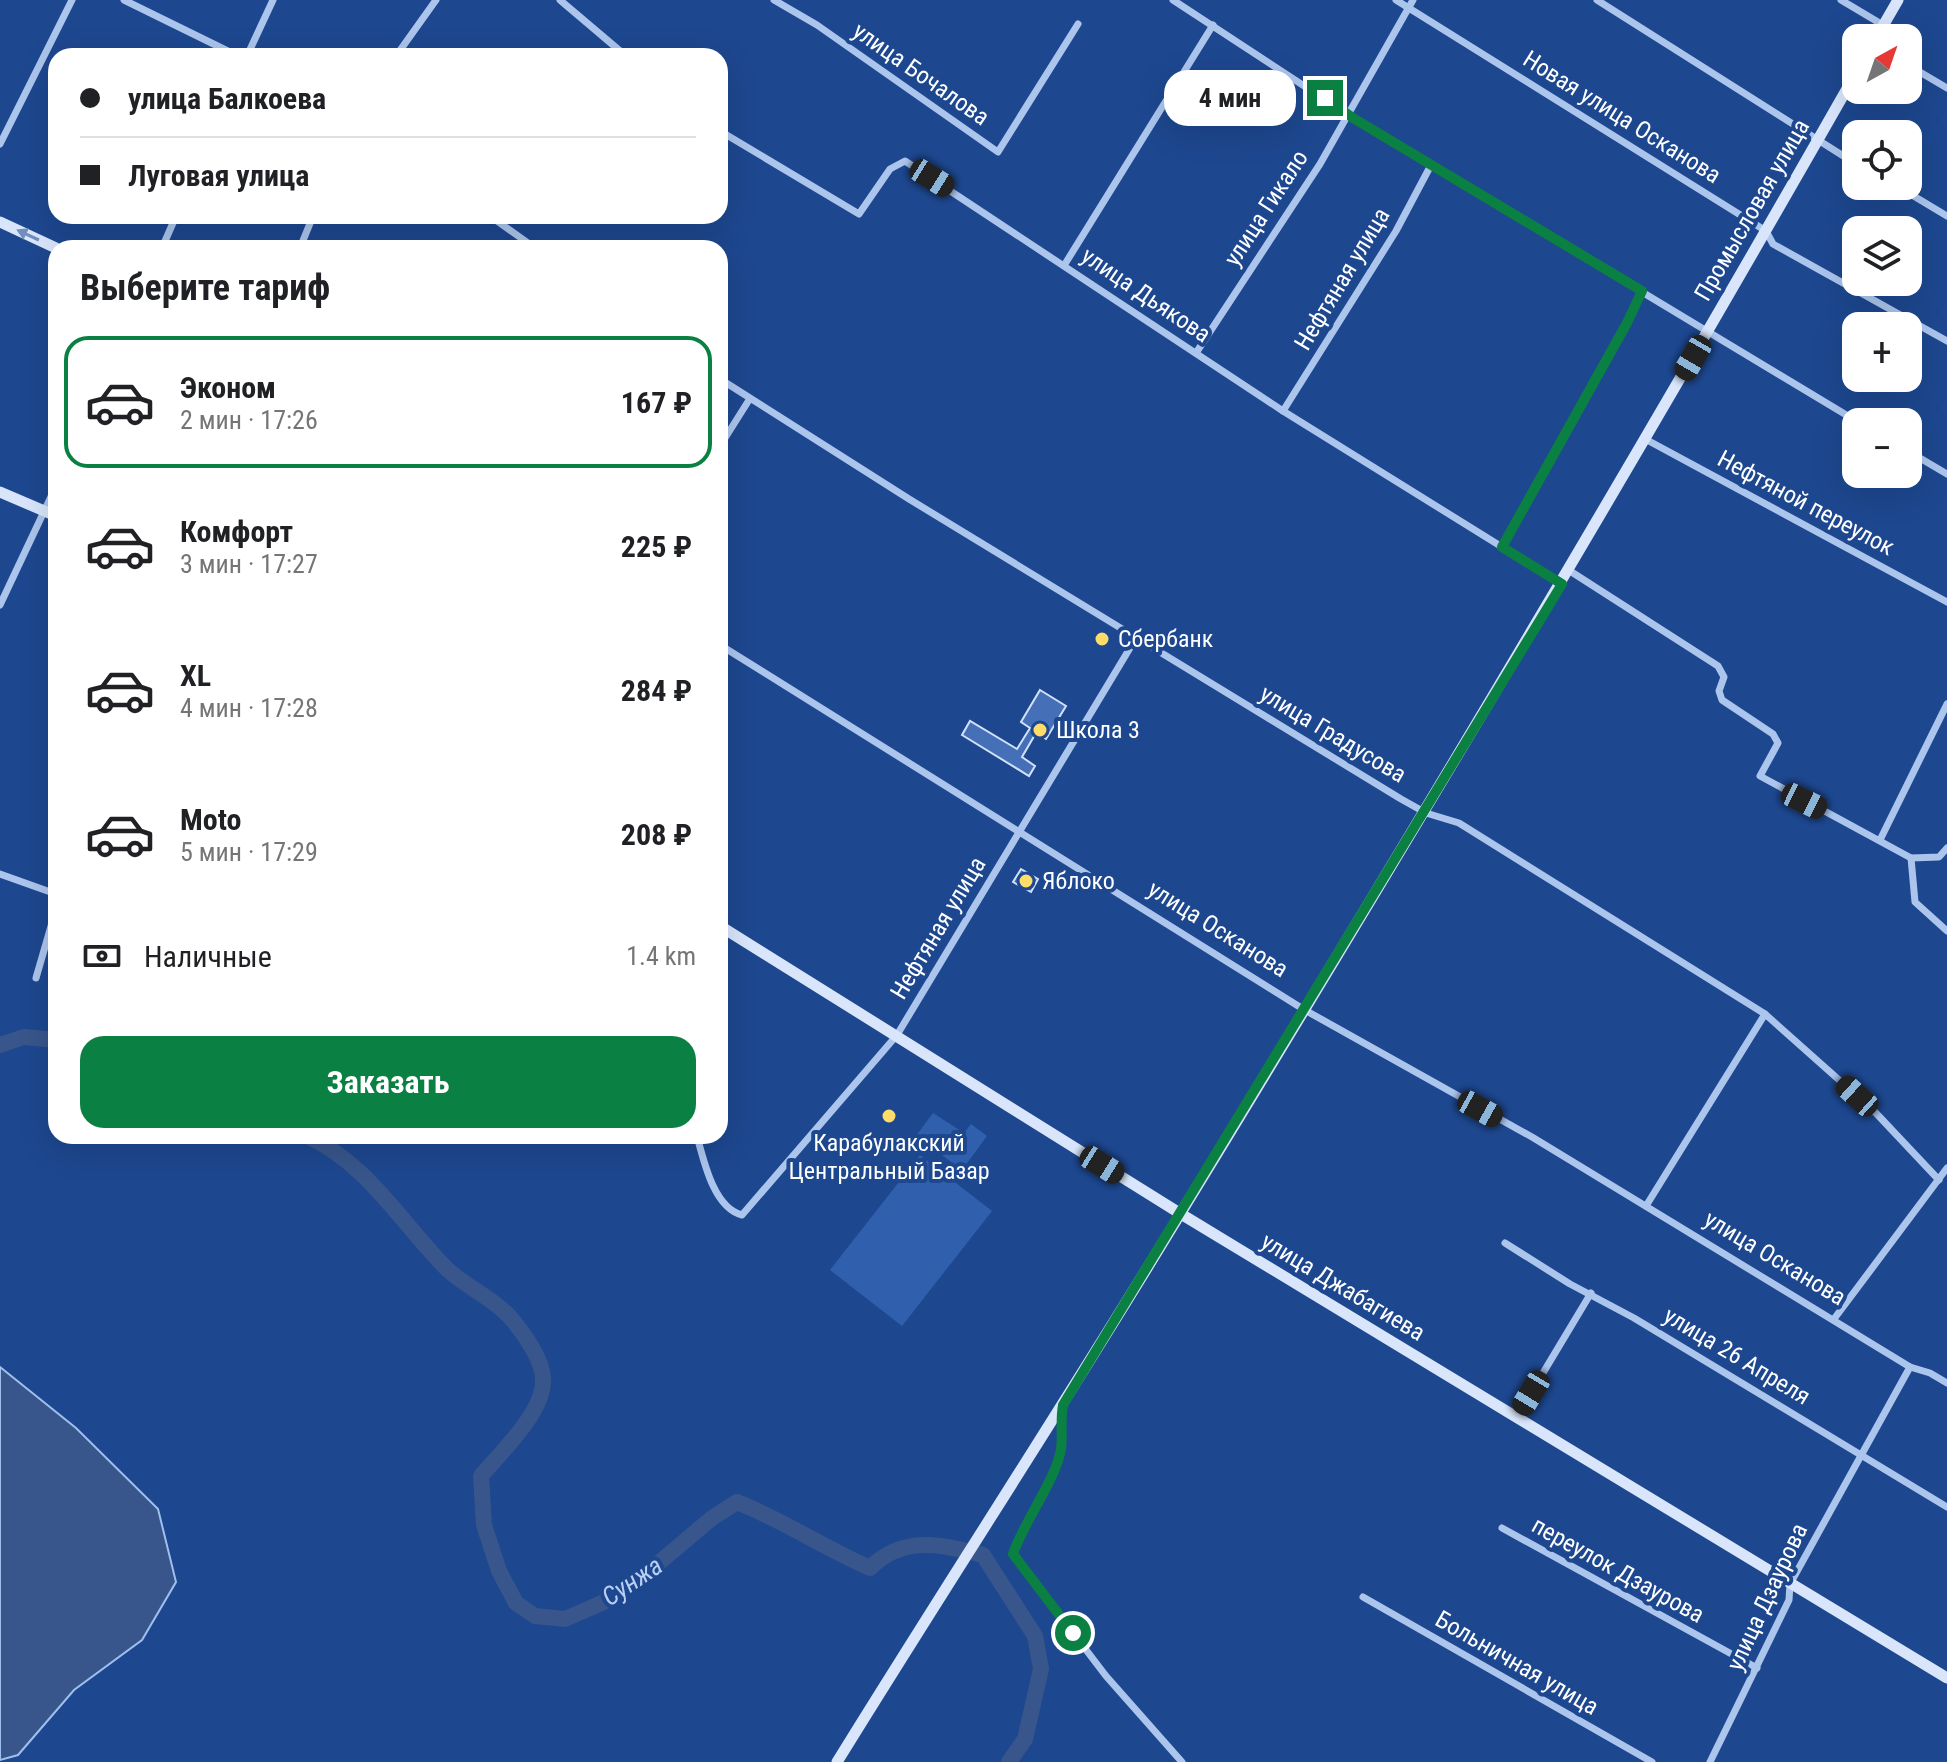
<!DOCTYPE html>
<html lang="ru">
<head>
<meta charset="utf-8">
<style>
  :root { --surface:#fff; --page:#f2f2f2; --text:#202124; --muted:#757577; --line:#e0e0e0; --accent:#0b8043 }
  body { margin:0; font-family:"Roboto Condensed",sans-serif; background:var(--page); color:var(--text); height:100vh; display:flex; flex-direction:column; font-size:30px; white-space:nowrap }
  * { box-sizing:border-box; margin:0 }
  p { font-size:26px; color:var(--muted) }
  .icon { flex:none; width:44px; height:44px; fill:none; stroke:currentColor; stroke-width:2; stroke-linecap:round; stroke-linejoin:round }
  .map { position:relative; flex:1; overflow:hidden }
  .drawer { position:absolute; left:48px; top:240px; width:680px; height:904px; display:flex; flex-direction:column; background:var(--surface); border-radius:24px; box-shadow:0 8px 32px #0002 }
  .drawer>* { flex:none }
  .guide { position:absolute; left:48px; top:48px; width:680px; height:176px; border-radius:24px; box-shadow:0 8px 32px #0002; display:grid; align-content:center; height:176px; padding:0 32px; background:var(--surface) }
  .needle { width:52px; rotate:40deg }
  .tools { position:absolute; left:1842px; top:24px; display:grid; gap:16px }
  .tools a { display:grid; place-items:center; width:80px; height:80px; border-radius:16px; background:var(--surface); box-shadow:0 8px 32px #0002; font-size:40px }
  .end { position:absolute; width:36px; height:36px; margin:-18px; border:10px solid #0b8043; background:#fff; box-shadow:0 0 0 4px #fff }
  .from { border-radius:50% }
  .bubble { position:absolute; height:56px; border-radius:24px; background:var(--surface); box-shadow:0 8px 32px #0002; font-size:26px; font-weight:700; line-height:56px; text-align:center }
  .car { position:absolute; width:24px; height:48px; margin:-24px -12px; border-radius:10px; box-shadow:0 0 6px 2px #0007; background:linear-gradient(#222 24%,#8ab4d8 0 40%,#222 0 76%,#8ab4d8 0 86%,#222 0) }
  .guide b { display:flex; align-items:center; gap:28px; height:76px; font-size:30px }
  .guide b+b { border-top:2px solid var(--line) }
  .guide i { width:20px; height:20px; background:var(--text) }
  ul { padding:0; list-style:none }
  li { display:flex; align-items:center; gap:24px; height:132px; margin:0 16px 12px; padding:0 16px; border:4px solid transparent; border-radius:24px }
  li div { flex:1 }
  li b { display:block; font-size:30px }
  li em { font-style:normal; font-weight:700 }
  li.selected { border-color:var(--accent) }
  li>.icon { width:72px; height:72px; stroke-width:1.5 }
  h2 { padding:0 32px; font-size:36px; line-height:96px }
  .pay { display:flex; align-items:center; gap:20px; height:88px; padding:0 32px; font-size:30px }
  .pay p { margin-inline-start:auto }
  .cta { display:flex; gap:16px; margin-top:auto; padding:16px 32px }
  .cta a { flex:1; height:92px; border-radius:24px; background:var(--accent); color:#fff; font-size:32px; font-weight:700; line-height:92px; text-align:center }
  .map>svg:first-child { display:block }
  .green { fill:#3060ad }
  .water { fill:#38568b; stroke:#9fbfef; stroke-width:2 }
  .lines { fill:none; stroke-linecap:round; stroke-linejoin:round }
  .river { stroke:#38568b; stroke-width:16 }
  .building { fill:#4570b7; stroke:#d2e1fa; stroke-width:2 }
  .street { stroke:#acc5ed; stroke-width:7 }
  .secondary { stroke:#d8e5fa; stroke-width:11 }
  .oneway { fill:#718ebf }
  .route { stroke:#0b8043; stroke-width:10 }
  .poi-dot { fill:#fddc6a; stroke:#1d478f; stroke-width:3 }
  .labels { text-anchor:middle; stroke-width:8; stroke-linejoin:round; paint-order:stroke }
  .street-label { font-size:24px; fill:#fff; stroke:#1d478f }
  .poi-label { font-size:24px; fill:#fff; stroke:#1d478f; text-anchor:start }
  .water-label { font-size:26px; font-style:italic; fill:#b8cff4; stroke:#1d478f }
</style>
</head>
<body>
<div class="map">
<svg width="1947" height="1762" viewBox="0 0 1947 1762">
  <rect width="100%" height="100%" fill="#1d478f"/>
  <!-- green -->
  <g class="green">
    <path d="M933 1113 964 1133 971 1124 987 1136 962 1170 916 1136Z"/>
    <path d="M920 1155 992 1211 902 1326 830 1270Z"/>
  </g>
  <!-- water -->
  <path class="water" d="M0 1367 76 1428 158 1509 176 1582 142 1640 74 1690 18 1755 0 1760Z"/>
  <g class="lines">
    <!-- river -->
    <g class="river">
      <path d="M0 1045 24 1037 56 1040"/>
      <path d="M307 1136C367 1163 402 1224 447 1269 466 1287 493 1298 510 1317 523 1332 544 1361 543 1381 543 1413 501 1452 481 1476L484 1525 499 1571 516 1603 535 1616 565 1619 622 1594 712 1518 737 1502C783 1520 824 1548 870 1568 903 1535 942 1544 983 1555L1035 1636 1041 1669 1025 1739 1009 1762"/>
    </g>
  </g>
  <!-- building -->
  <g class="building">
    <path d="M1040 690 1066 706 1046 739 1036 733 1022 757 1035 766 1029 776 962 735 970 721 1017 749 1030 728 1021 722Z"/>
    <path d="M1021 869 1038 879 1031 892 1013 882Z"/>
  </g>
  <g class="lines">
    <!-- street -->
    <g class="street">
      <path d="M124 0 238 56"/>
      <path d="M560 0 626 56"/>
      <path d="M774 0 817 25 998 152 1078 24"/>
      <path d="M1173 0 1353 118 1858 422"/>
      <path d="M1396 0 1766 231 1773 244 1947 341"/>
      <path d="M1597 0 1856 164"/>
      <path d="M1841 0 1883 25"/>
      <path d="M247 56 273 0"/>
      <path d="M396 56 436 0"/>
      <path d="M1908 65 1947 88"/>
      <path d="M720 131 859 214 890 169 905 161 1283 411 1560 583"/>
      <path d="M0 144 72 0"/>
      <path d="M1897 186 1947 216"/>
      <path d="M490 216 535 248"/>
      <path d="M162 248 176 216"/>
      <path d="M300 248 313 216"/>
      <path d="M1065 264 1213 25"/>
      <path d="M1196 353 1320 164 1413 0"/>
      <path d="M720 379 909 499 1401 799 1426 813 1459 823 1765 1014 1874 1111 1939 1180"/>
      <path d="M1283 411 1396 231 1431 165"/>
      <path d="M1647 440 1947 602"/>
      <path d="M720 446 749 400"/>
      <path d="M1908 451 1947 474"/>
      <path d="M1502 547 1627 323 1642 291"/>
      <path d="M1570 571 1718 666 1724 677 1719 691 1722 700 1773 734 1778 743 1760 776 1911 858 1915 902 1947 931"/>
      <path d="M0 605 56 486"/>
      <path d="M720 645 1303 1009 1532 1137 1910 1367 1930 1373 1947 1383"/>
      <path d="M1880 840 1947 704"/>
      <path d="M1911 858 1939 857 1947 848"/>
      <path d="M0 874 56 894"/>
      <path d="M36 978 56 909"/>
      <path d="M697 1136C704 1162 714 1208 742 1215L897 1035 1136 638"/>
      <path d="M1646 1206 1765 1014"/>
      <path d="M1505 1243 1570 1284 1634 1318 1947 1507"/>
      <path d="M1834 1319 1947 1168"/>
      <path d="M1062 1411C1059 1424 1062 1436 1061 1449 1056 1480 1024 1521 1013 1554L1106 1676 1182 1762"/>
      <path d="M1516 1418 1591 1293"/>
      <path d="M1502 1528 1757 1668"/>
      <path d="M1363 1597 1652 1762"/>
      <path d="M1710 1762 1789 1600 1790 1584 1910 1367"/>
    </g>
    <!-- secondary -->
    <g class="secondary">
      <path d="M1876 38 1898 0"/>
      <path d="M0 222 56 248"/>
      <path d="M0 492 56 516"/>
      <path d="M720 926 1181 1214 1947 1678"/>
      <path d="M837 1762C950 1579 1068 1399 1179 1216 1410 838 1637 458 1856 73"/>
    </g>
  </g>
  <!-- one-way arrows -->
  <defs><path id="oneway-solid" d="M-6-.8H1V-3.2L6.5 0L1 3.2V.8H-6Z" transform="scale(2)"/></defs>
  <use class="oneway" href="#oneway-solid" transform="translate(28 235) rotate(-155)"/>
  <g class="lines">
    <!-- route -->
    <path class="route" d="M1073 1633 1013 1554C1024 1521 1056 1480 1061 1449 1063 1435 1060 1422 1063 1405L1562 584 1502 547 1627 323 1642 291 1353 118 1325 98"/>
  </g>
  <!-- markers -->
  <g class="poi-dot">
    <circle cx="1102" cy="639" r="8"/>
    <circle cx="1040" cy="730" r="8"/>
    <circle cx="1026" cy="881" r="8"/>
    <circle cx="889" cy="1116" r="8"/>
  </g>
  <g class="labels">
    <!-- street labels -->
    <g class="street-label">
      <text transform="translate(921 74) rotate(35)" y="8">улица Бочалова</text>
      <text transform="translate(1622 117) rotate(32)" y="8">Новая улица Осканова</text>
      <text transform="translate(1266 208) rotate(-57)" y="8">улица Гикало</text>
      <text transform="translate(1752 210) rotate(-60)" y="8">Промысловая улица</text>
      <text transform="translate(1342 279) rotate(-59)" y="8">Нефтяная улица</text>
      <text transform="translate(1146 295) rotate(34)" y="8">улица Дьякова</text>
      <text transform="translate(1806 503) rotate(28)" y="8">Нефтяной переулок</text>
      <text transform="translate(1333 734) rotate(31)" y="8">улица Градусова</text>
      <text transform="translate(938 928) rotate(-59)" y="8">Нефтяная улица</text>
      <text transform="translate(1218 929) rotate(32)" y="8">улица Осканова</text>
      <text transform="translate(1775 1258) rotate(31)" y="8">улица Осканова</text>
      <text transform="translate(1343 1287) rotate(31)" y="8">улица Джабагиева</text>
      <text transform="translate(1737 1356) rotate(31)" y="8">улица 26 Апреля</text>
      <text transform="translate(1618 1570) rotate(29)" y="8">переулок Дзаурова</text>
      <text transform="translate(1767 1597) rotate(-65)" y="8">улица Дзаурова</text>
      <text transform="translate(1517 1663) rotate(30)" y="8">Больничная улица</text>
    </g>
    <!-- poi labels -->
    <g class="poi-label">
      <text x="1118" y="647">Сбербанк</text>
      <text x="1056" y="738">Школа 3</text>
      <text x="1042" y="889">Яблоко</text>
      <text x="889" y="1151" text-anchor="middle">Карабулакский<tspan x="889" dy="28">Центральный Базар</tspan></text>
    </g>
    <!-- water labels -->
    <g class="water-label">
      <text transform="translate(632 1581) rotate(-34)" y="9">Сунжа</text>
    </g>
  </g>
</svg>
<div class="tools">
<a><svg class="needle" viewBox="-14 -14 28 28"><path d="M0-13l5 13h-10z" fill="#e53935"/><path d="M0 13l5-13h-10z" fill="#757577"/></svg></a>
<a><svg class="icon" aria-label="locate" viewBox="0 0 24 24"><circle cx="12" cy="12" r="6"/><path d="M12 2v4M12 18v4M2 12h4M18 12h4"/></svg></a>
<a><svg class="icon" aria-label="layers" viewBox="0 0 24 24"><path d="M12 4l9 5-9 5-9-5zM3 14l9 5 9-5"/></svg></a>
<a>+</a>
<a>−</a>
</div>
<i class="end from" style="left:1073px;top:1633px"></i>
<i class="end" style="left:1325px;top:98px"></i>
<div class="bubble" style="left:1164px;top:70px;width:132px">4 мин</div>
<i class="car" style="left:932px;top:178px;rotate:122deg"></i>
<i class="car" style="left:1693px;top:358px;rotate:210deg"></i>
<i class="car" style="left:1804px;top:801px;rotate:116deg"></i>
<i class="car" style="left:1857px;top:1096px;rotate:312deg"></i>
<i class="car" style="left:1480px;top:1109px;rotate:119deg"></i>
<i class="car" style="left:1102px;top:1165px;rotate:122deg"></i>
<i class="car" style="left:1531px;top:1393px;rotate:211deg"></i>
<div class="guide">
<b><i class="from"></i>улица Балкоева</b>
<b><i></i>Луговая улица</b>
</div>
<section class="drawer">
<h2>Выберите тариф</h2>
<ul>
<li class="selected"><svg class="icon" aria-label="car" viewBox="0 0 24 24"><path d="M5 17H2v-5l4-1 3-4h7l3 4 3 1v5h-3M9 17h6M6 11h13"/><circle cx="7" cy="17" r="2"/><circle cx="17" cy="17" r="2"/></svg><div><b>Эконом</b><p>2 мин · 17:26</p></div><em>167 ₽</em></li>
<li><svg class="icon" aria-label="car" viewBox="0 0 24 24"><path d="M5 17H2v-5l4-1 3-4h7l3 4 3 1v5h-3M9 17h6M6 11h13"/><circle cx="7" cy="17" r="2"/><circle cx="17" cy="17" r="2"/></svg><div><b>Комфорт</b><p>3 мин · 17:27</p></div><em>225 ₽</em></li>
<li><svg class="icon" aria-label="car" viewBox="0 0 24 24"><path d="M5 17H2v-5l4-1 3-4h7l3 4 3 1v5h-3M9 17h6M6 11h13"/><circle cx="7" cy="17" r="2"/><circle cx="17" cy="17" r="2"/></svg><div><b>XL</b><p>4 мин · 17:28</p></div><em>284 ₽</em></li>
<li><svg class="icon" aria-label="car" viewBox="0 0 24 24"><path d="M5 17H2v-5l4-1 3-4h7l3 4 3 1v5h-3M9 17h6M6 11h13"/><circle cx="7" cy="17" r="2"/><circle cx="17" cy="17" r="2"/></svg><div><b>Moto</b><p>5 мин · 17:29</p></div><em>208 ₽</em></li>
</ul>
<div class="pay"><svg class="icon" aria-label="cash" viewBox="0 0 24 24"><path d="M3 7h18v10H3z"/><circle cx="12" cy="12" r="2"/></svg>Наличные<p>1.4 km</p></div>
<div class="cta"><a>Заказать</a></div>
</section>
</div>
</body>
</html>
